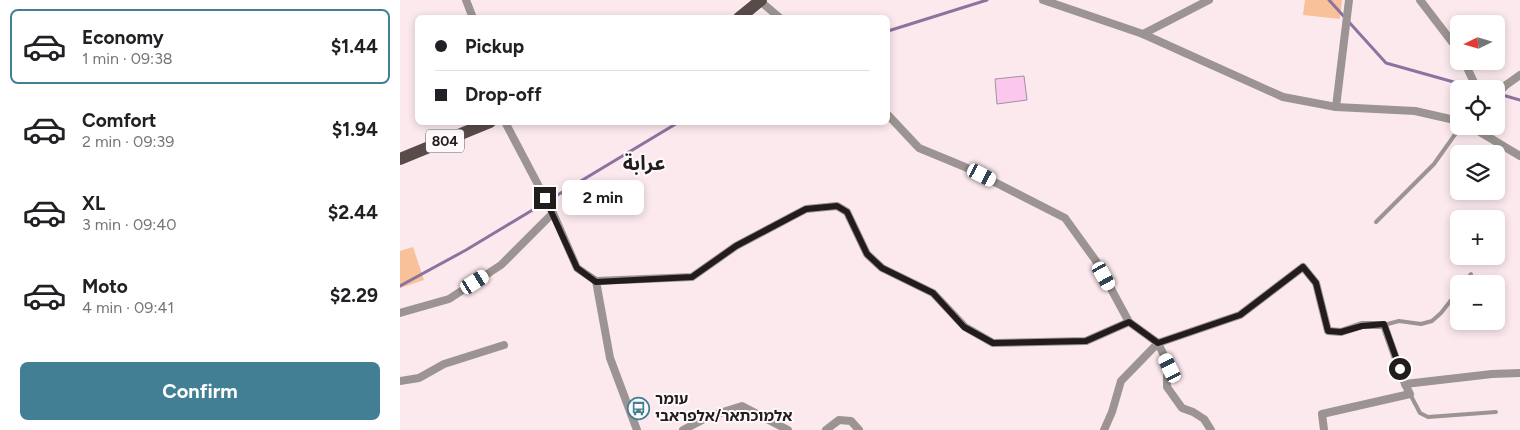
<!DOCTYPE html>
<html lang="en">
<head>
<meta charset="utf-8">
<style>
  :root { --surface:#fff; --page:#f2f2f2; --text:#202124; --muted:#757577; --line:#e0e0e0; --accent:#427f95 }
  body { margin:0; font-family:Figtree,"Noto Sans Arabic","Noto Sans Hebrew",sans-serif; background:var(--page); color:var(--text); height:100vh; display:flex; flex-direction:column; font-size:19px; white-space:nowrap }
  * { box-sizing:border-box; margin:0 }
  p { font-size:16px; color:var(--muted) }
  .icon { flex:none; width:28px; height:28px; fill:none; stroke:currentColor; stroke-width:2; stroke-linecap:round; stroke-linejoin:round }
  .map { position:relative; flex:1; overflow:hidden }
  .details { display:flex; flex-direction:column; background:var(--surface); width:400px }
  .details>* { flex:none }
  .hud { position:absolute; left:15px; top:15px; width:475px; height:110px; border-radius:8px; box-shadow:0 2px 8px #0003; display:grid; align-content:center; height:110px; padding:0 20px; background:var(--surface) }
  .needle { width:32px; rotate:265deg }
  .buttons { position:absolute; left:1050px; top:15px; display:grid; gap:10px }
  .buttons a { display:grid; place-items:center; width:55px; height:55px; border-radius:8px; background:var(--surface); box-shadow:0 2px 8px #0003; font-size:25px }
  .end { position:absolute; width:22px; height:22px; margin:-11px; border:6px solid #221c1d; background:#fff; box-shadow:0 0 0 2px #fff }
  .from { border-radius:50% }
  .bubble { position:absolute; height:35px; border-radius:8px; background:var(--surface); box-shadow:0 2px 8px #0003; font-size:16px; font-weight:700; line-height:35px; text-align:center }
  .car { position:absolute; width:15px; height:30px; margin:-15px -8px; border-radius:6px; box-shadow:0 0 4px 1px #0007; background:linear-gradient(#fff 24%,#345 0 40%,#fff 0 76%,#345 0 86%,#fff 0) }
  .hud b { display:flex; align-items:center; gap:18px; height:48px; font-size:19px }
  .hud b+b { border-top:1px solid var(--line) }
  .hud i { width:12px; height:12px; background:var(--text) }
  ul { padding:9px 0 0; list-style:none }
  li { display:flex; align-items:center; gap:15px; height:75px; margin:0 10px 8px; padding:0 10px; border:2px solid transparent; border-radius:8px }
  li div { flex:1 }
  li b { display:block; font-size:19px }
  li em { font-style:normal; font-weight:700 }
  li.active { border-color:var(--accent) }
  li>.icon { width:45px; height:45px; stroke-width:1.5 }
  .primary-button { display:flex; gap:10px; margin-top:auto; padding:10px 20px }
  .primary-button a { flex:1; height:58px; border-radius:8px; background:var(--accent); color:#fff; font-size:20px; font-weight:700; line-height:58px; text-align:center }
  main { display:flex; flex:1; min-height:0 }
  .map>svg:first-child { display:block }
  .green { fill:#f8c19a }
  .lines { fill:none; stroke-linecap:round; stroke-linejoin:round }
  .stream { stroke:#8b73a0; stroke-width:3 }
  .building { fill:#fbc7ef; stroke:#9f929c }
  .service { stroke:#9b9492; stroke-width:4 }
  .minor { stroke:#9b9492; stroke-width:8 }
  .primary { stroke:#584b49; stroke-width:12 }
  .route { stroke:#221c1d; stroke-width:6 }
  .labels { text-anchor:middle; stroke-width:4; stroke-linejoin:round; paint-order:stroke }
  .shield { fill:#fefafb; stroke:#645f60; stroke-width:1 }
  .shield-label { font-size:14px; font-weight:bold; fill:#221c1d }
  .poi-label { font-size:15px; font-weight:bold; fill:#221c1d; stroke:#fefafb; text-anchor:start }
  .district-label { font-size:20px; font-weight:bold; fill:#221c1d; stroke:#fefafb }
</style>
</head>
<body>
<main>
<section class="details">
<ul>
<li class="active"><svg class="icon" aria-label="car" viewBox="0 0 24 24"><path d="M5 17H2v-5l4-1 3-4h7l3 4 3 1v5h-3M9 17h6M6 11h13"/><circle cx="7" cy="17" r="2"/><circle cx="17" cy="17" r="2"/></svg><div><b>Economy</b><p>1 min · 09:38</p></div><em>$1.44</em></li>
<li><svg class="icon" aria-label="car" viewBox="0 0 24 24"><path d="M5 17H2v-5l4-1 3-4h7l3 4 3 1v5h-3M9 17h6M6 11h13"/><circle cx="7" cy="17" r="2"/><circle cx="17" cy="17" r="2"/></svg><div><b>Comfort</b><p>2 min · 09:39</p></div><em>$1.94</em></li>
<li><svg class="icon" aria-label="car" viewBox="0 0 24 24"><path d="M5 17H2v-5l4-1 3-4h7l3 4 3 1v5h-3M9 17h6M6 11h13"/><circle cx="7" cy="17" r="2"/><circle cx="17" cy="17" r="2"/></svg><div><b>XL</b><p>3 min · 09:40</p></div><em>$2.44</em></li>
<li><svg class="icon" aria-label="car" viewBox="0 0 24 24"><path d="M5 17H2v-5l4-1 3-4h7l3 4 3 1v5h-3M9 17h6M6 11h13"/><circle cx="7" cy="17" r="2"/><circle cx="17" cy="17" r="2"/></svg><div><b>Moto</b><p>4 min · 09:41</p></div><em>$2.29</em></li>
</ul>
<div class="primary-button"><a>Confirm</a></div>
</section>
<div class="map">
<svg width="1120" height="430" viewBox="0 0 1120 430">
  <rect width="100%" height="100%" fill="#fbe9ed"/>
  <!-- green -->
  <g class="green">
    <path d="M905 0H942L940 19 903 15Z"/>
    <path d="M13 247 24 280 0 288V251Z"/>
  </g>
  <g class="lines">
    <!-- stream -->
    <g class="stream">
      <path d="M929 0 986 63 1075 88"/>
      <path d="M488 31 587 0"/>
      <path d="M1099 94 1120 100"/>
      <path d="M0 286 66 250 279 122"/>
    </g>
  </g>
  <!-- building -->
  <path class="building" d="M624 76 627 100 597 104 595 79Z"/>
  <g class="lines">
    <!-- service -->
    <g class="service">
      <path d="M976 222 1034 164 1061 126"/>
      <path d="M1063 284 1071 274"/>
      <path d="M984 325 999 321 1021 324 1032 321 1041 313 1059 290"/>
      <path d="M1010 394 1020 413 1028 417 1096 412"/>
    </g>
    <!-- minor -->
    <g class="minor">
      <path d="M66 0 73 18"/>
      <path d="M643 0 743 34 883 97 936 107 1015 111 1059 121"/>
      <path d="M1020 0 1059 51"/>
      <path d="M360 1 380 18"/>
      <path d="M743 34 809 0"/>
      <path d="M1064 61 1077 89"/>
      <path d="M1096 95 1106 85 1120 75"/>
      <path d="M936 107 949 0"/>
      <path d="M488 115 519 148 565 167 665 218 696 261 729 322 758 343 770 368 767 376V387L782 408 793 412 804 419 811 430"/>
      <path d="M105 122 153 213 177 268 196 281 210 358 237 430"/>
      <path d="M1070 126 1120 156"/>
      <path d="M196 281 292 277 336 246 406 209 437 206 447 212 467 254 482 268 533 293 565 327 593 343 686 341 729 322"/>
      <path d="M0 313 49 299 101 265 153 213"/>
      <path d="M0 381 19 378 44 364 104 345"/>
      <path d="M1005 384 1092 374 1120 373"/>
      <path d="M283 430 310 416 342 406 388 430"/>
      <path d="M426 430 439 420 451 421 459 430"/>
      <path d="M704 430 712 412 721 381 758 343 840 315 903 267 916 283 928 331 941 332 962 325H984L1005 384 1010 394 922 414 924 430"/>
    </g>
    <!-- primary -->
    <g class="primary">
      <path d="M339 18 361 0"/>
      <path d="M0 159 90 122"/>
    </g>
  </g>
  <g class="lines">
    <!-- route -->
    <path class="route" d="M145 198 177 268 196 282 292 277 336 246 406 209 437 206 447 212 467 254 482 268 533 293 564 327 593 343 686 341 729 322 758 343 840 315 903 267 916 283 928 331 941 332 962 326 984 324 1000 369"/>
  </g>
  <!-- icons -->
  <defs>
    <symbol id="bus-ring" viewBox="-11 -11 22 22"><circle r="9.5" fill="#fefafb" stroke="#427f95" stroke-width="1.5"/><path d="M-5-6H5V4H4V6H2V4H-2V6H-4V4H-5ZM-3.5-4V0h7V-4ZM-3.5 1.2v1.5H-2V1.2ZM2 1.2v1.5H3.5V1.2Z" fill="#427f95"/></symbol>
  </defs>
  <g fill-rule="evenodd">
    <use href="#bus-ring" x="226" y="396" width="25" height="25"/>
  </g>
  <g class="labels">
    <!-- shield labels -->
    <rect class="shield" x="26" y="129.5" width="38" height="23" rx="4"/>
    <g class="shield-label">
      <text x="45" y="146">804</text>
    </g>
    <!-- poi labels -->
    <g class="poi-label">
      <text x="255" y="404">עומר<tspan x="255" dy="17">אלמוכתאר/אלפראבי</tspan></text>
    </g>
    <!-- district labels -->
    <g class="district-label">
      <text x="244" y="170">عرابة</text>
    </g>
  </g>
</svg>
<div class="buttons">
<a><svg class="needle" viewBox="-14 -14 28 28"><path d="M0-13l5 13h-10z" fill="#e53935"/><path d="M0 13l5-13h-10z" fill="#757577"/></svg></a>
<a><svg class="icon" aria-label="locate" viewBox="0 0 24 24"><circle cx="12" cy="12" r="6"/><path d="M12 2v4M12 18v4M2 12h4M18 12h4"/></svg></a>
<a><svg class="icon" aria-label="layers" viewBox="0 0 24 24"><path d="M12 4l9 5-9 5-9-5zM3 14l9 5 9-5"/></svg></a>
<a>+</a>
<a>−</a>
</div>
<i class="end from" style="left:1000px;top:369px"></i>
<i class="end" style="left:145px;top:198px"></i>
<div class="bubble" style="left:162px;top:180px;width:82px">2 min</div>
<i class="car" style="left:582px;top:175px;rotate:117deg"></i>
<i class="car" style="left:704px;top:276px;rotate:151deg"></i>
<i class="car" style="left:75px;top:282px;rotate:57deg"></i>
<i class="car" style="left:770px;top:368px;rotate:334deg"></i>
<div class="hud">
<b><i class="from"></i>Pickup</b>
<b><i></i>Drop-off</b>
</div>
</div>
</main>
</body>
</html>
